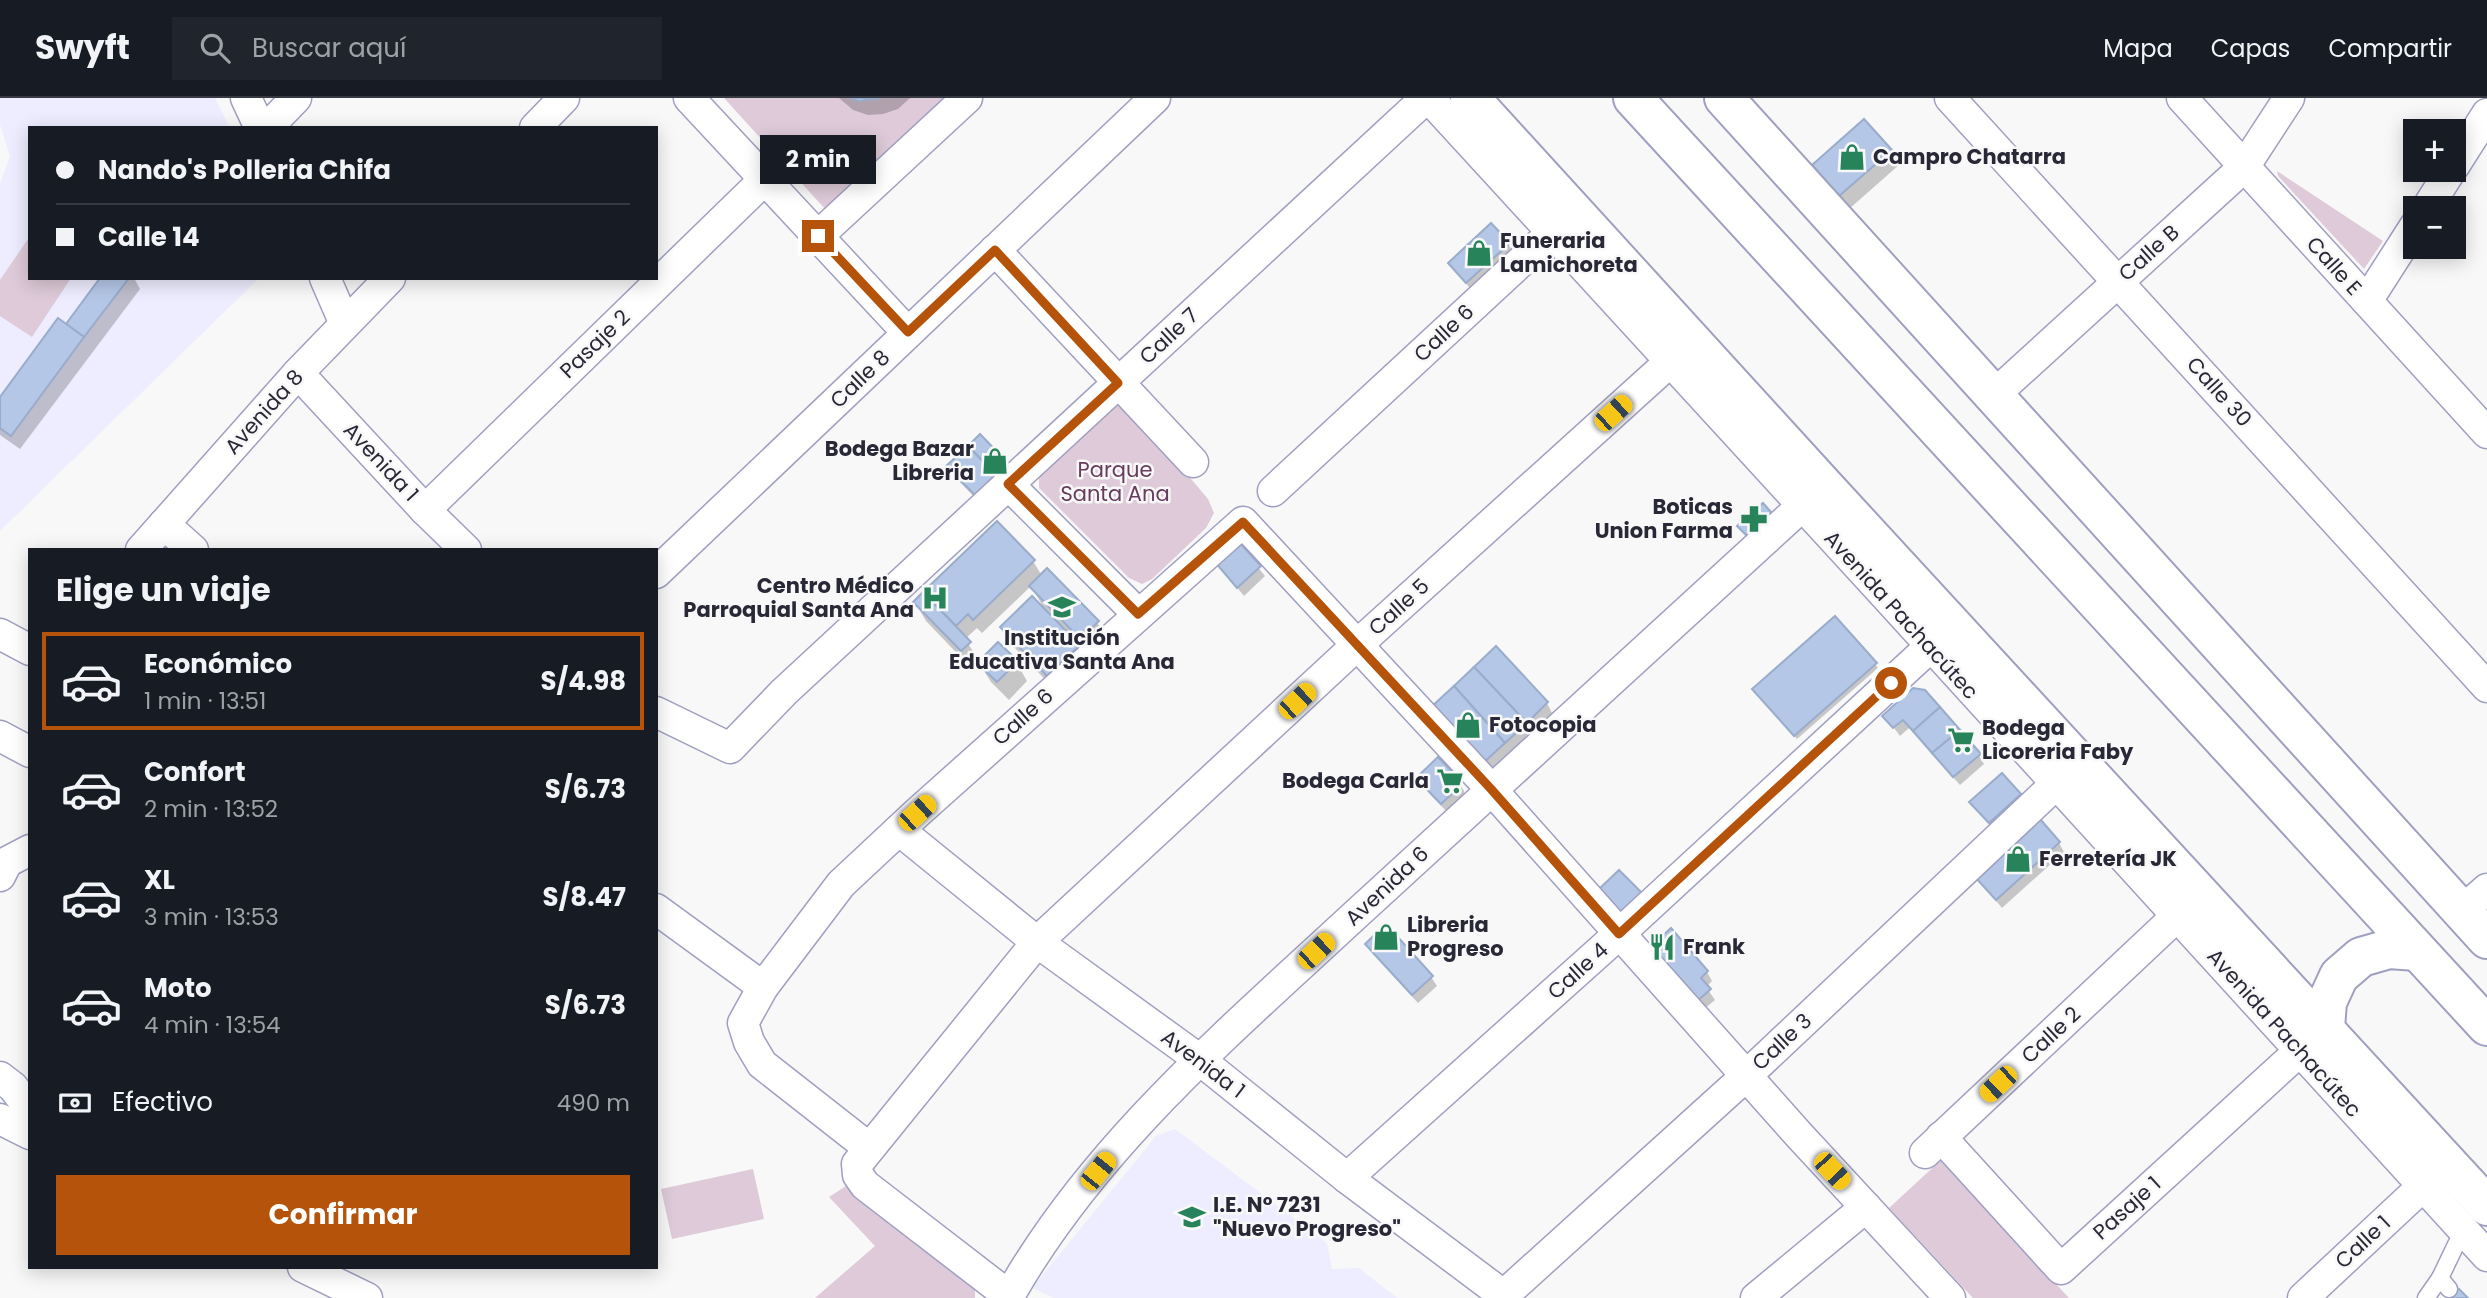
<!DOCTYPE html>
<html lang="es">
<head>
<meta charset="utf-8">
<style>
  :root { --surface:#171b24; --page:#20242c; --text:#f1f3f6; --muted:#9ea1a6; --line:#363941; --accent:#b45309 }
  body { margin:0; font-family:Poppins,sans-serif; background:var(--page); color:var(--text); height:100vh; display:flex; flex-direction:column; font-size:26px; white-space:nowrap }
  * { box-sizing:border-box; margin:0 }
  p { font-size:23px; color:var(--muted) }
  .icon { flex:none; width:38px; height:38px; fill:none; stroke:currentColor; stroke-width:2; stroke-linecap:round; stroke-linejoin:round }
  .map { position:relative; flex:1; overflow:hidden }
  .panel { position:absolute; left:28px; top:450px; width:630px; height:721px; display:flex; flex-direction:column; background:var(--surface); border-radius:0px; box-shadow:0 4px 18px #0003 }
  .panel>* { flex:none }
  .hud { position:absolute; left:28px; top:28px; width:630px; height:154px; border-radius:0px; box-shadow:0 4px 18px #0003; display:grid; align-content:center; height:154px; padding:0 28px; background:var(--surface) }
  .fabs { position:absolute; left:2403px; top:21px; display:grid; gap:14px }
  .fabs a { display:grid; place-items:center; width:63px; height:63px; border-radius:0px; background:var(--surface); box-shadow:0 4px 18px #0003; font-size:35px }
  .end { position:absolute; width:32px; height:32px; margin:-16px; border:9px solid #b45309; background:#fff; box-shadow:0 0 0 4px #fff }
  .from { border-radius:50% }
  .bubble { position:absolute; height:49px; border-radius:0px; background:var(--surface); box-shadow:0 4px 18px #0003; font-size:23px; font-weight:700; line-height:49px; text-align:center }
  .car { position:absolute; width:21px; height:42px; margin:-21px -10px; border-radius:9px; box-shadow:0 0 5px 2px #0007; background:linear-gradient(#f5c518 24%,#345 0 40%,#f5c518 0 76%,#345 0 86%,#f5c518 0) }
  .hud b { display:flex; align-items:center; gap:24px; height:66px; font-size:26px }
  .hud b+b { border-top:2px solid var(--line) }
  .hud i { width:18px; height:18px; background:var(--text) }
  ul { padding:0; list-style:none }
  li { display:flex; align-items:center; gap:21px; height:98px; margin:0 14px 10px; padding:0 14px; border:4px solid transparent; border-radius:0px }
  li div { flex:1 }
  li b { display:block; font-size:26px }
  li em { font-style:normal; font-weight:700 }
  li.active { border-color:var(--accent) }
  li>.icon { width:63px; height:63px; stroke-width:1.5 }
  h2 { padding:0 28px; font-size:32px; line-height:84px }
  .pay { display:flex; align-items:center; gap:18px; height:77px; padding:0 28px; font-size:26px }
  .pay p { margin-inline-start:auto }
  .action { display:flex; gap:14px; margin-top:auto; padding:14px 28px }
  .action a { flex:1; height:80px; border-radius:0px; background:var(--accent); color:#fff; font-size:28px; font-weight:700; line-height:80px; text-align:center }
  header { display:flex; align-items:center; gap:42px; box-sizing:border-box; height:98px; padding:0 35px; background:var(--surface); border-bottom:2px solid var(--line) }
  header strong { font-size:33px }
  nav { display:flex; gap:38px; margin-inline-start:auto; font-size:24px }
  .search { width:490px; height:63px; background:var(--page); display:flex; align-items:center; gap:18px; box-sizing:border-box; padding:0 24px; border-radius:0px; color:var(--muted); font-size:26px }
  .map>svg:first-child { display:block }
  .built { fill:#ededff }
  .green { fill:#decad8 }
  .shadow { fill:#0003 }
  .building { fill:#b4c7e7; stroke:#99accb; stroke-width:2 }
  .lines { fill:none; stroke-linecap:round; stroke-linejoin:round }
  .lane-casing { stroke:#9f9fc1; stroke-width:19 }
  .street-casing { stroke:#9f9fc1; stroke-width:33 }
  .secondary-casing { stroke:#9f9fc1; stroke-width:42 }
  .primary-casing { stroke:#9f9fc1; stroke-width:42 }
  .lane { stroke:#fff; stroke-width:16 }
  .street { stroke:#fff; stroke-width:30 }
  .secondary { stroke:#fff; stroke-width:38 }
  .primary { stroke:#fff; stroke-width:38 }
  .route { stroke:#b45309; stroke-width:9 }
  .labels { text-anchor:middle; stroke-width:5; stroke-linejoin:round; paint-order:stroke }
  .poi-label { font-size:21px; font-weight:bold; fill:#292836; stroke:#f8f8f8; text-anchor:start }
  .street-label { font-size:21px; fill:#292836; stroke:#f8f8f8 }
  .park-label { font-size:21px; fill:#683c5d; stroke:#f8f8f8 }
</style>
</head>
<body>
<header>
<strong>Swyft</strong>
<div class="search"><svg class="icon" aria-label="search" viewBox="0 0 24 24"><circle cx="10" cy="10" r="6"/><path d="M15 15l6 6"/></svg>Buscar aquí</div>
<nav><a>Mapa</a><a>Capas</a><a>Compartir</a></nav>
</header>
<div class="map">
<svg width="2487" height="1200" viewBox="0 0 2487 1200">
  <rect width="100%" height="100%" fill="#f8f8f8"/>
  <!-- built -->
  <g class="built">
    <path d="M0 0H215L230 30H30V180H259L0 433V86L10 58 0 27Z"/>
    <path d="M1175 1031 1327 1145 1332 1171 1359 1170 1397 1200H1054L1032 1190 1156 1038Z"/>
  </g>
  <!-- green -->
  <g class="green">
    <path d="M724 0H945L826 112Z"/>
    <path d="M2277 73 2383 143 2364 171 2278 78Z"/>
    <path d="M30 138V180H71L32 239 0 218V182Z"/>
    <path d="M1115 305H1127L1208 401 1214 415 1206 430 1152 481 1142 486 1129 480 1039 390V376Z"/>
    <path d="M1941 1062 2069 1200H1973L1889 1110Z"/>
    <path d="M753 1071 764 1121 672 1141 661 1091Z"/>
    <path d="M846 1088H853L975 1190V1200H815L875 1148 829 1099Z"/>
  </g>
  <!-- shadow -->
  <g class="shadow">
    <path d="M839 0H910L898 11 883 16 868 17 853 12Z"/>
    <path d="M1890 53 1899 67 1849 111 1822 82 1814 67Z"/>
    <path d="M1508 146 1514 155 1472 193 1450 165Z"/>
    <path d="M102 180H134L140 191 20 351 0 337V302L67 228Z"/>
    <path d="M1007 366 1009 370 981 406 954 378 949 369Z"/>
    <path d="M1770 415 1772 419 1749 440 1742 433Z"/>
    <path d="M997 426 1033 463 1042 478 1097 524 1108 543 1092 559 1077 546 1089 567 1059 596 1013 548 1002 529 1045 512 1031 488 982 535 977 530 965 541 980 564H1016L1027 583 1009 602 991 584 979 565 972 571 926 523 915 504Z"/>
    <path d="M1239 446 1265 478 1244 498 1212 459Z"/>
    <path d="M1496 551 1547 605 1552 615 1488 674 1438 619Z"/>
    <path d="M1875 566 1878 570 1797 641 1756 595Z"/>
    <path d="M1913 592 1979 657 1984 666 1960 687 1909 630 1900 638 1885 618Z"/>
    <path d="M2002 677 2025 707 1995 734 1971 704Z"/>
    <path d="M1418 681 1458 683 1464 693V698L1447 714 1424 690Z"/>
    <path d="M2059 745 2064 754 2002 810 1977 780Z"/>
    <path d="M1367 846 1431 879 1437 888 1418 905 1372 855Z"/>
    <path d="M1656 860 1707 874 1712 883 1706 889 1715 902 1703 912Z"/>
  </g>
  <!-- building -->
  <g class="building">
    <path d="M850 0H881L859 3Z"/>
    <path d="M1864 21 1892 52 1839 98 1812 67Z"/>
    <path d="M1491 125 1510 145 1466 185 1448 165Z"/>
    <path d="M100 180H129L84 239 66 226Z"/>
    <path d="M58 220 84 239 11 338 0 330V299Z"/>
    <path d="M980 336 1008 365 996 377 968 348Z"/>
    <path d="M968 348 996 377 975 397 946 368Z"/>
    <path d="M1763 405 1771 414 1746 437 1737 428Z"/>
    <path d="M997 423 1035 462 973 522 968 516 956 528 923 494Z"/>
    <path d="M1239 444 1261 468 1237 490 1210 458Z"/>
    <path d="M1047 470 1099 523 1080 541 1029 488Z"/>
    <path d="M923 494 971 544 961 553 913 504Z"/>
    <path d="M1032 498 1080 547 1047 578 1000 529Z"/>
    <path d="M1835 518 1877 565 1794 638 1752 591Z"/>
    <path d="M998 544 1018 563 997 584 977 565Z"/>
    <path d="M1496 548 1548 604 1527 625 1474 569Z"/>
    <path d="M1474 569 1527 625 1505 645 1454 588Z"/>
    <path d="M1454 588 1505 645 1482 666 1430 610Z"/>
    <path d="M1913 590 1925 592 1940 609 1913 633 1903 622 1893 630 1882 618Z"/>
    <path d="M1940 609 1960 632 1932 655 1913 633Z"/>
    <path d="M1960 632 1981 656 1953 679 1932 655Z"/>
    <path d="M1438 659 1460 682 1459 689 1441 706 1416 680Z"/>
    <path d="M2002 675 2021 696 1989 725 1969 704Z"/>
    <path d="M2040 721 2060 744 1996 802 1975 779Z"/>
    <path d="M1619 772 1645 798 1623 819 1597 793Z"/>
    <path d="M1386 826 1433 878 1412 897 1365 846Z"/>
    <path d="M1671 830 1708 873 1701 880 1711 891 1696 904 1649 850Z"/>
    <path d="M2459 1191 2468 1200H2449Z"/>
  </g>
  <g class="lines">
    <defs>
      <g id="lane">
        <path d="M2449 1191 2440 1180 2463 1132"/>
        <path d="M2426 1200 2440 1180"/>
      </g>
      <g id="street">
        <path d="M246 0 260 30"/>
        <path d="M689 0 908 235"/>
        <path d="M1429 0C1784 384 2134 772 2487 1158"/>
        <path d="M1950 0 2487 589"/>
        <path d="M2182 0 2487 335"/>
        <path d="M267 30 296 0"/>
        <path d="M535 30 564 0"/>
        <path d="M2454 68 2487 16"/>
        <path d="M2427 110 2451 72"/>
        <path d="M818 138 967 0"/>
        <path d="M995 152 1193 364"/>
        <path d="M325 180 345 226"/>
        <path d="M2367 203 2415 128"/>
        <path d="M298 275 425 412 466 452"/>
        <path d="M1994 297 2244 69 2289 0"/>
        <path d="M1008 386 1138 516"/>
        <path d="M1273 393 1553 134"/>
        <path d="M425 412 765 81"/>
        <path d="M164 426 193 452"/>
        <path d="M141 452 298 275 390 180"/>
        <path d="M656 475 1155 0"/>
        <path d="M0 536 30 552"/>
        <path d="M656 614 730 650 784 594 1426 0"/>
        <path d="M0 638 30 654"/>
        <path d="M899 732 1037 844 1200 962 1347 1080 1507 1200"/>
        <path d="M0 778 7 764 30 752"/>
        <path d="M656 811 763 889"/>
        <path d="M2463 812 2487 791"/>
        <path d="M0 979 13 989 30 1011"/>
        <path d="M0 1021 30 1036"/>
        <path d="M1941 1039 2061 1171 2315 939"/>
        <path d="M869 1050 762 966 749 944 743 925 763 889 841 786 917 715 1243 424 1491 691 1799 1037 1950 1200"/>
        <path d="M1925 1055 2177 818"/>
        <path d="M1347 1080 1619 836 1930 549"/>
        <path d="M303 1169 367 1200"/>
        <path d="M1504 1197 1746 978 2056 686"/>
        <path d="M1009 1198 865 1087 858 1077 857 1066 1037 844 1357 547 1672 262"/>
        <path d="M1008 1200C1092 1050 1227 936 1352 820 1501 682 1651 545 1802 408"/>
        <path d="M1756 1200 1866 1109"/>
        <path d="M2303 1200 2423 1088"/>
      </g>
      <path id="secondary" d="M1724 0 2487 841"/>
      <g id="primary">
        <path d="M1470 0 1825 389 2487 1108"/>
        <path d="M1633 0 2487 928"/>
        <path d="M2325 930 2327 904 2339 878 2361 859 2389 851 2417 853"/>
      </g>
    </defs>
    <!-- lane casing -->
    <use href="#lane" class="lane-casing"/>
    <!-- street casing -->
    <use href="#street" class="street-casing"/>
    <!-- secondary casing -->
    <use href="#secondary" class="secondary-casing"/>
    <!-- primary casing -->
    <use href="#primary" class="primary-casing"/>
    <!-- lane -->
    <use href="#lane" class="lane"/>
    <!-- street -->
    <use href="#street" class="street"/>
    <!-- secondary -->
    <use href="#secondary" class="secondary"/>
    <!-- primary -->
    <use href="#primary" class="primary"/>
  </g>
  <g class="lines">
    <!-- route -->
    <path class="route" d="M818 138 908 234 995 152 1118 285 1008 386 1138 516 1243 424 1491 691 1619 836 1891 585"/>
  </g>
  <!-- icons -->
  <defs>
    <symbol id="shop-bare" viewBox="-9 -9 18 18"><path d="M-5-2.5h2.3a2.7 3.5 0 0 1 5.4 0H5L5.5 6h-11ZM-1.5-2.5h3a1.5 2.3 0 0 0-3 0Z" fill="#278359" stroke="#f8f8f8" stroke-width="2.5" paint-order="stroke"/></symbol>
    <symbol id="pharmacy-bare" viewBox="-9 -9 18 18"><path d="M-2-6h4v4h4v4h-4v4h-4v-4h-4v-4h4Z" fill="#278359" stroke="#f8f8f8" stroke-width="2.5" paint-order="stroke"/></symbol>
    <symbol id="hospital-bare" viewBox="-9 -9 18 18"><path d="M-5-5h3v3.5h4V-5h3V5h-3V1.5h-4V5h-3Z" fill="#278359" stroke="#f8f8f8" stroke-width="2.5" paint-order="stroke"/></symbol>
    <symbol id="school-bare" viewBox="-9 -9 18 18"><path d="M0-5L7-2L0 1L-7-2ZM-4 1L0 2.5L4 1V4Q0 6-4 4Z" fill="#278359" stroke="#f8f8f8" stroke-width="2.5" paint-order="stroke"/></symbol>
    <symbol id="supermarket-bare" viewBox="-9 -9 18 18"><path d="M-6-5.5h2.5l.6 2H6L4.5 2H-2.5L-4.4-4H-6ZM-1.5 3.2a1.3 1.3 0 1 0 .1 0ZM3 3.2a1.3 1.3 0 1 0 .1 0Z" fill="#278359" stroke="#f8f8f8" stroke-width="2.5" paint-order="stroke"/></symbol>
    <symbol id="restaurant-bare" viewBox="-9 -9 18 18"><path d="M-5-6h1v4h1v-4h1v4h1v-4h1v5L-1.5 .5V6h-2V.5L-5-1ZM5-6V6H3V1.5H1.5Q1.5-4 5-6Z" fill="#278359" stroke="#f8f8f8" stroke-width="2.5" paint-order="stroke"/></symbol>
  </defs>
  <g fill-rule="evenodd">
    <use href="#shop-bare" x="1833" y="40" width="38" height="38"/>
    <use href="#shop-bare" x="1460" y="136" width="38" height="38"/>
    <use href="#shop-bare" x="976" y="344" width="38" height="38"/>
    <use href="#pharmacy-bare" x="1735" y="402" width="38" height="38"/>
    <use href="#hospital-bare" x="916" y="481" width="38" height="38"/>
    <use href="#school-bare" x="1043" y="490" width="38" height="38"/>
    <use href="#shop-bare" x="1449" y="608" width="38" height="38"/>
    <use href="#supermarket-bare" x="1942" y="623" width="38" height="38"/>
    <use href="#supermarket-bare" x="1431" y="664" width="38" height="38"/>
    <use href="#shop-bare" x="1999" y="742" width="38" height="38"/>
    <use href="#shop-bare" x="1367" y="820" width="38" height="38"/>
    <use href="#restaurant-bare" x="1643" y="830" width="38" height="38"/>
    <use href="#school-bare" x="1173" y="1100" width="38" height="38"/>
  </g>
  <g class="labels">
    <!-- poi labels -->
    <g class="poi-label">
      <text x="1873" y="66">Campro Chatarra</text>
      <text x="1500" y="150">Funeraria<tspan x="1500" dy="24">Lamichoreta</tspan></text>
      <text x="974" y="358" text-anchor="end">Bodega Bazar<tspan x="974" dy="24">Libreria</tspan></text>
      <text x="1733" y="416" text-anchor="end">Boticas<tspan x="1733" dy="24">Union Farma</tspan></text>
      <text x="914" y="495" text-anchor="end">Centro Médico<tspan x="914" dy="24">Parroquial Santa Ana</tspan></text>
      <text x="1062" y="547" text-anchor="middle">Institución<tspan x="1062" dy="24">Educativa Santa Ana</tspan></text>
      <text x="1489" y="634">Fotocopia</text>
      <text x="1982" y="637">Bodega<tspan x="1982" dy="24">Licoreria Faby</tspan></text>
      <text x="1429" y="690" text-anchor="end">Bodega Carla</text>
      <text x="2039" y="768">Ferretería JK</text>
      <text x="1407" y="834">Libreria<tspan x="1407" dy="24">Progreso</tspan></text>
      <text x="1683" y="856">Frank</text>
      <text x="1213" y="1114">I.E. N° 7231<tspan x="1213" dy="24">"Nuevo Progreso"</tspan></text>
    </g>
    <!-- street labels -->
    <g class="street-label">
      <text transform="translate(2149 155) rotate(-42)" y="7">Calle B</text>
      <text transform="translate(2334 168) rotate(48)" y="7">Calle E</text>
      <text transform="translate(1444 235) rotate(-43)" y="7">Calle 6</text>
      <text transform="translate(1169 238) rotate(-43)" y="7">Calle 7</text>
      <text transform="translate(595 246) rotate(-44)" y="7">Pasaje 2</text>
      <text transform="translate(860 281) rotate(-44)" y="7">Calle 8</text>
      <text transform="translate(2219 294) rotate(48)" y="7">Calle 30</text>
      <text transform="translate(264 314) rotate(-48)" y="7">Avenida 8</text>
      <text transform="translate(381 364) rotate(47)" y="7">Avenida 1</text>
      <text transform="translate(1399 509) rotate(-42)" y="7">Calle 5</text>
      <text transform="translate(1901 517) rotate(48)" y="7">Avenida Pachacútec</text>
      <text transform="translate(1023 619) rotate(-42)" y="7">Calle 6</text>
      <text transform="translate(1387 788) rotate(-43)" y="7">Avenida 6</text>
      <text transform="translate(1578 873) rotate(-42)" y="7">Calle 4</text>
      <text transform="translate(2284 935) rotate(48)" y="7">Avenida Pachacútec</text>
      <text transform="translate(2051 937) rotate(-43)" y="7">Calle 2</text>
      <text transform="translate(1782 944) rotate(-43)" y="7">Calle 3</text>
      <text transform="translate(1203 966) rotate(37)" y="7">Avenida 1</text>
      <text transform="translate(2127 1110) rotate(-42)" y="7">Pasaje 1</text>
      <text transform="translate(2363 1144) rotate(-43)" y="7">Calle 1</text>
    </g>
    <!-- park labels -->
    <g class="park-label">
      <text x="1115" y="379">Parque<tspan x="1115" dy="24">Santa Ana</tspan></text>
    </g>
  </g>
</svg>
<div class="fabs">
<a>+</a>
<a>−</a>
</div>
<i class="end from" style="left:1891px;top:585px"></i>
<i class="end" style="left:818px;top:138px"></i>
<div class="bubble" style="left:760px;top:37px;width:116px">2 min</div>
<i class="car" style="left:1613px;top:315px;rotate:48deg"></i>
<i class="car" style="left:1297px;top:603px;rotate:47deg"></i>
<i class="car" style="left:917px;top:715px;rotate:48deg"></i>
<i class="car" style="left:1316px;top:853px;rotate:47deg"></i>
<i class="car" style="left:1998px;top:986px;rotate:227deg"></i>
<i class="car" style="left:1098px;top:1073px;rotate:39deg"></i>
<i class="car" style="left:1832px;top:1073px;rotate:137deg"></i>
<div class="hud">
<b><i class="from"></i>Nando's Polleria Chifa</b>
<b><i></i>Calle 14</b>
</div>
<section class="panel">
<h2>Elige un viaje</h2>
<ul>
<li class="active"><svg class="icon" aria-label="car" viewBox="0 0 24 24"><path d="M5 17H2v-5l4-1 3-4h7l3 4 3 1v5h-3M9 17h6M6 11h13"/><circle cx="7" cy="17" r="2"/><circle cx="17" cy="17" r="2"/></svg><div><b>Económico</b><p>1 min · 13:51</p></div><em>S/4.98</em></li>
<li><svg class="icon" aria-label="car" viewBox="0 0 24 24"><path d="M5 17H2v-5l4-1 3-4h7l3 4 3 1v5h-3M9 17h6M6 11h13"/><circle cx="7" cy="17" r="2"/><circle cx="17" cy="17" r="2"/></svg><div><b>Confort</b><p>2 min · 13:52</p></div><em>S/6.73</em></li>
<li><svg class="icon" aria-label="car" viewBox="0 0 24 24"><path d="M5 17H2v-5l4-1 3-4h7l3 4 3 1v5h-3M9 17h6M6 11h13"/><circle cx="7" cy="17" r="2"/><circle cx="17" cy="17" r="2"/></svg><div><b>XL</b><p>3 min · 13:53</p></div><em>S/8.47</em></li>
<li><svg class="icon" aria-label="car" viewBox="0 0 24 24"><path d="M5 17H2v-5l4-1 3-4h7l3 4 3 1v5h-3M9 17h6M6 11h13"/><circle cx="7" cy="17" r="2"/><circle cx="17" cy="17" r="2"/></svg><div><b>Moto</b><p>4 min · 13:54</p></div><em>S/6.73</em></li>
</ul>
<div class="pay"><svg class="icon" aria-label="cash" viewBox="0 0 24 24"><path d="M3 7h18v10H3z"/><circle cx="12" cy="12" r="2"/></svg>Efectivo<p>490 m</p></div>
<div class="action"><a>Confirmar</a></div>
</section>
</div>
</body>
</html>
